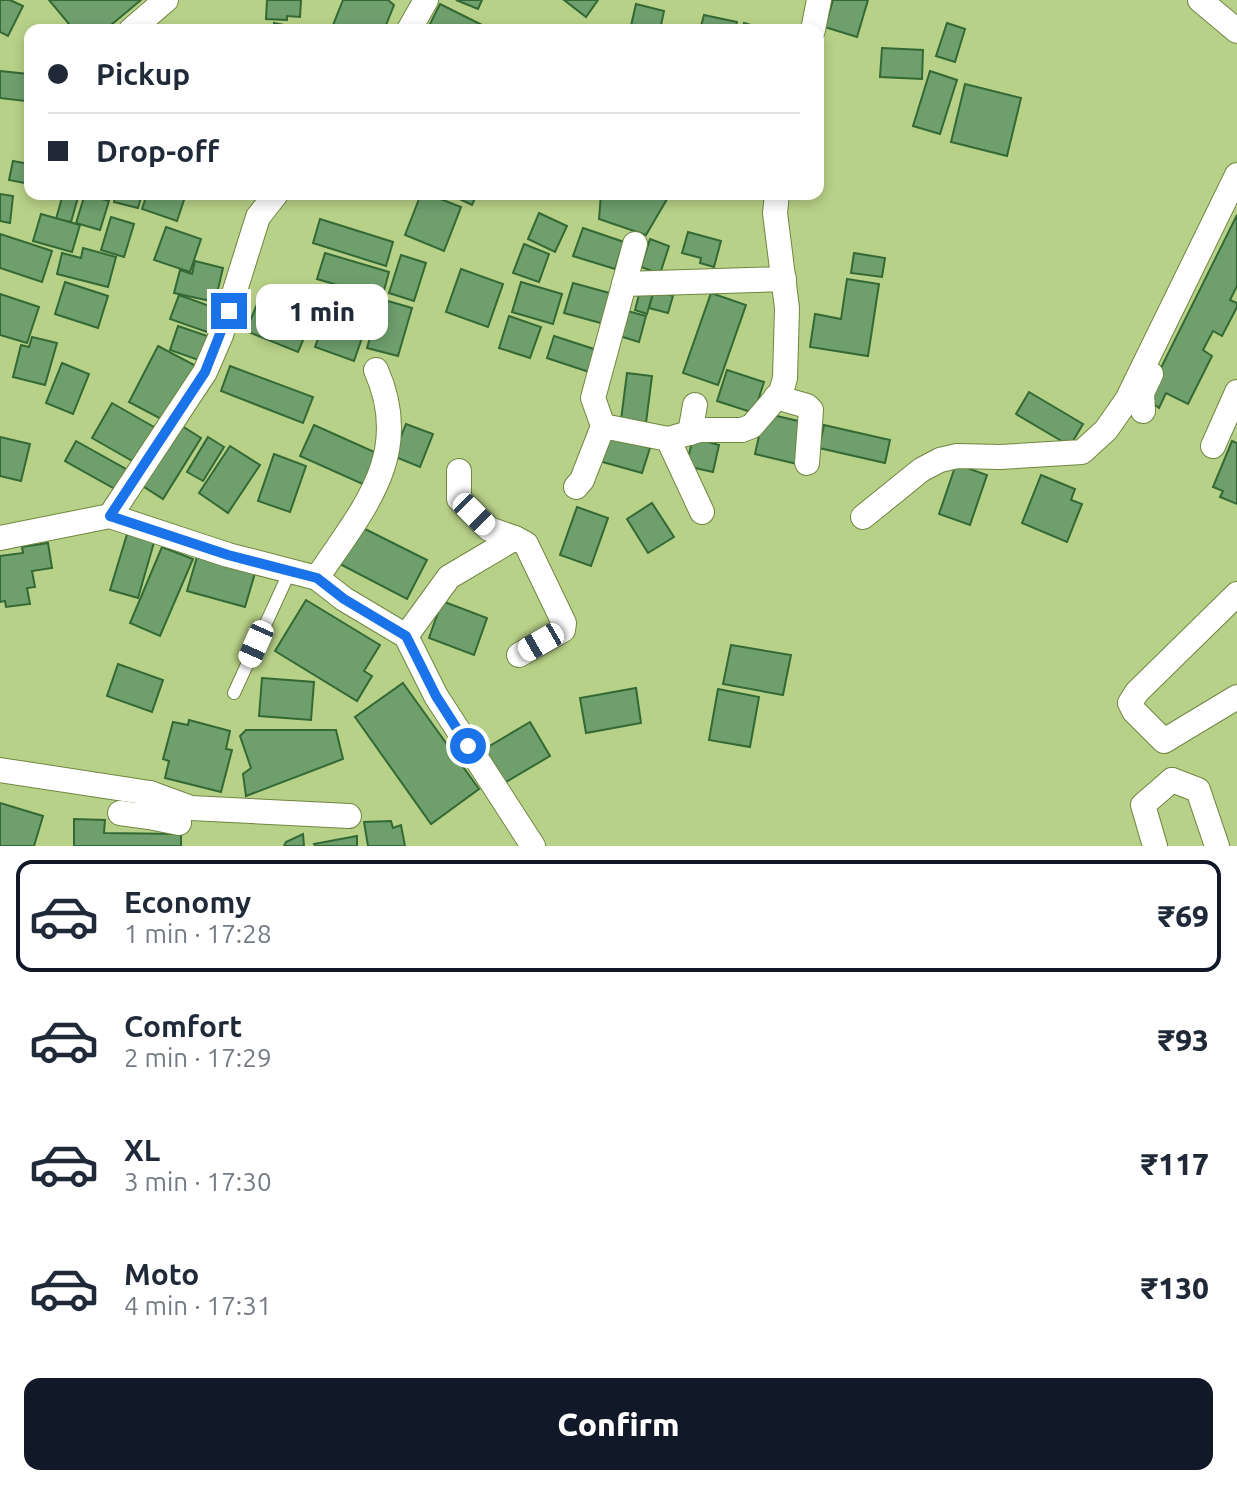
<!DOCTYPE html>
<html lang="en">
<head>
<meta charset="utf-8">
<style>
  :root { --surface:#fff; --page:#f6f6f7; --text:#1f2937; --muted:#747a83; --line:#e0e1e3; --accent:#111827 }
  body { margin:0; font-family:Ubuntu,sans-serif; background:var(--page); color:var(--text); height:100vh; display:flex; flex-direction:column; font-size:30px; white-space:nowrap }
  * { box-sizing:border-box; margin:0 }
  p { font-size:26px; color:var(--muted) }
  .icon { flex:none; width:44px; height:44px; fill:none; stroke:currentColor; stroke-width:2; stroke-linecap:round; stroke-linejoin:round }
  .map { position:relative; height:846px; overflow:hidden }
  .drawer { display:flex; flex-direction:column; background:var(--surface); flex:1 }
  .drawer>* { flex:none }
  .banner { position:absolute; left:24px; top:24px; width:800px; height:176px; border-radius:16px; box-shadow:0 4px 12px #0003; display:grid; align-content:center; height:176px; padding:0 24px; background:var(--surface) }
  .end { position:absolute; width:36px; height:36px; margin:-18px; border:10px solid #1a73e8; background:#fff; box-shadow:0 0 0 4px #fff }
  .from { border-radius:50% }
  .bubble { position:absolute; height:56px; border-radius:16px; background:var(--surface); box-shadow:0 4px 12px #0003; font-size:26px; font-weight:800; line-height:56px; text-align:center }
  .car { position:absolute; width:24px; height:48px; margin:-24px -12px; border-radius:10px; box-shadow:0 0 6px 2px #0007; background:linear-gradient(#fff 24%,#345 0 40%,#fff 0 76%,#345 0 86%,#fff 0) }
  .banner b { display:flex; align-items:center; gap:28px; height:76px; font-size:30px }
  .banner b+b { border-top:2px solid var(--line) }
  .banner i { width:20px; height:20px; background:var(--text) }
  ul { padding:14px 0 0; list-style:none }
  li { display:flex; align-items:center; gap:24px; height:112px; margin:0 16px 12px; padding:0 8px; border:4px solid transparent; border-radius:16px }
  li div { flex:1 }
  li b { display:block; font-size:30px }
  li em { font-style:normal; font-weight:800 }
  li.selected { border-color:var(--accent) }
  li>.icon { width:72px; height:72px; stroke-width:1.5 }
  .primary-button { display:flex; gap:16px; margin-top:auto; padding:16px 24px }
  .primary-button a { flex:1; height:92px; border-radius:16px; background:var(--accent); color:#fff; font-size:32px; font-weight:800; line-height:92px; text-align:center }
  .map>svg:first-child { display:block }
  .building { fill:#6e9f6d; stroke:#336934; stroke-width:2 }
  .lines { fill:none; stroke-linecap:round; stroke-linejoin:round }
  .lane-casing { stroke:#708640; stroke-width:14 }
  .street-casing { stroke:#708640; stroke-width:26 }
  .lane { stroke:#fff; stroke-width:12 }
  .street { stroke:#fff; stroke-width:24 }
  .route { stroke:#1a73e8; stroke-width:10 }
</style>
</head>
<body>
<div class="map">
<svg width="1237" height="846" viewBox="0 0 1237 846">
  <rect width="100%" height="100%" fill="#b8d188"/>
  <!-- building -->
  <g class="building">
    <path d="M0 0H10L23 6 8 36 0 32Z"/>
    <path d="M49 0H141L105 30H74Z"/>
    <path d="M267 0H301L300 17 287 16V20L266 19Z"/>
    <path d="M343 0H388L394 5 384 30H331Z"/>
    <path d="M456 0H482L478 9Z"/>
    <path d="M564 0H598L586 17Z"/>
    <path d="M833 0H868L857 37 825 27Z"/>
    <path d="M440 4 492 30H427Z"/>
    <path d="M636 4 664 11 660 30H630Z"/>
    <path d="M704 15 737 22 735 30H700Z"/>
    <path d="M274 23 305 29V30H273Z"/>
    <path d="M744 23 768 30H742Z"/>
    <path d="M947 23 965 29 955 62 936 56Z"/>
    <path d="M882 48 923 50 922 79 880 77Z"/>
    <path d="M0 71 28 74 25 101 0 98Z"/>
    <path d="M930 71 957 80 940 134 913 126Z"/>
    <path d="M965 84 1021 98 1007 156 951 142Z"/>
    <path d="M13 161 30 164V184L9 180Z"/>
    <path d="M0 194 13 196 10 223 0 221Z"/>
    <path d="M63 194H79L71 222 56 219Z"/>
    <path d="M85 194 109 201 100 230 76 223Z"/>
    <path d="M116 194H142L138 208 114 202Z"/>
    <path d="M147 194H186L177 221 142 209Z"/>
    <path d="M421 194H428L461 207 444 251 405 235Z"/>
    <path d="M449 194H477L472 205Z"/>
    <path d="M601 194H670L646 235 599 219Z"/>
    <path d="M539 213 567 226 555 252 528 239Z"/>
    <path d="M41 214 80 225 72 252 33 241Z"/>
    <path d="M1237 215V286L1230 300 1237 303V307L1222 336 1213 331 1203 350 1212 356 1188 404 1166 393 1159 408 1146 398Z"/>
    <path d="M111 217 134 224 124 257 101 250Z"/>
    <path d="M320 219 393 242 386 266 313 243Z"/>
    <path d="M166 227 201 239 190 272 154 260Z"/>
    <path d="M583 228 624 242 615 269 573 256Z"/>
    <path d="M688 232 721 241 714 267 700 263 701 258 682 253Z"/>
    <path d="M0 234 52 251 42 282 0 268Z"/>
    <path d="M650 239 669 246 660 274 641 267Z"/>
    <path d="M524 244 549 254 539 282 513 273Z"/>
    <path d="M83 248 116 257 108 287 57 274 62 253 81 258Z"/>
    <path d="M325 253 389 272 382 298 317 279Z"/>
    <path d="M854 253 885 258 882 277 851 273Z"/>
    <path d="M401 255 426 263 414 301 389 293Z"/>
    <path d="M195 261 223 268 215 302 174 293 180 270 192 274Z"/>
    <path d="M461 269 503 284 488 327 446 312Z"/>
    <path d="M847 279 879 284 868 356 810 347 815 314 841 319Z"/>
    <path d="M65 282 108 296 98 328 55 314Z"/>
    <path d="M521 282 562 294 553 324 512 312Z"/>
    <path d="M573 283 617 295 608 325 564 313Z"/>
    <path d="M641 287 654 290 647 314 635 310Z"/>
    <path d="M654 290 673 296 668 313 649 308Z"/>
    <path d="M335 292 373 306 354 361 315 347Z"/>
    <path d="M711 293 746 305 718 385 683 373Z"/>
    <path d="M0 294 39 307 27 343 0 335Z"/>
    <path d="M179 295 218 309 210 333 170 319Z"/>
    <path d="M260 297 312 319 298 352 246 331Z"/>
    <path d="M381 299 412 308 398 356 367 348Z"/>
    <path d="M620 309 646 316 639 342 613 334Z"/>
    <path d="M509 316 541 327 530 358 499 348Z"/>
    <path d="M178 326 216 339 207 363 170 350Z"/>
    <path d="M554 336 600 351 592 373 547 358Z"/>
    <path d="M32 337 57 343 45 385 13 377 21 345 29 347Z"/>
    <path d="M158 346 200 368 165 421 129 402Z"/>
    <path d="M62 363 89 374 73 414 46 403Z"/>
    <path d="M230 366 313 397 303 423 221 391Z"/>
    <path d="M727 370 764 382 754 413 717 401Z"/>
    <path d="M627 373 652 376 646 423 621 420Z"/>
    <path d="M1029 392 1083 424 1070 446 1016 414Z"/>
    <path d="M112 403 161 431 141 466 92 438Z"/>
    <path d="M764 413 807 423 797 464 755 454Z"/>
    <path d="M179 424 201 438 163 499 141 485Z"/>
    <path d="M406 424 433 434 420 467 393 456Z"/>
    <path d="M314 425 381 455 367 486 300 456Z"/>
    <path d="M824 425 890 440 885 463 819 448Z"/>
    <path d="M606 435 650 448 642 473 599 461Z"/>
    <path d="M0 437 30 444 21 481 0 476Z"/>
    <path d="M208 437 224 447 203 481 187 472Z"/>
    <path d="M693 438 719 445 713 472 686 466Z"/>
    <path d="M76 441 133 473 122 493 65 461Z"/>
    <path d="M1232 441 1237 443V504L1220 497 1223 491 1213 487Z"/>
    <path d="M230 446 260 465 228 513 199 493Z"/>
    <path d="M274 454 306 466 290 512 258 501Z"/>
    <path d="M956 464 987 475 970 525 939 514Z"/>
    <path d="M1041 475 1075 489 1071 500 1082 504 1067 542 1022 523Z"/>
    <path d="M652 503 674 537 648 553 627 519Z"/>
    <path d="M577 507 608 518 591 566 560 555Z"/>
    <path d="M357 525 427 560 407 599 338 563Z"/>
    <path d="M128 531 155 539 138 598 110 590Z"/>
    <path d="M48 543 52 568 32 571 35 587 27 588 30 604 6 607 5 601 0 602V556L23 553 22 547Z"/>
    <path d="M162 547 193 559 160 636 130 623Z"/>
    <path d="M197 557 255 573 245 607 187 591Z"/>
    <path d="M306 600 380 645 364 671 372 676 357 701 275 651Z"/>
    <path d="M442 601 487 618 474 655 429 638Z"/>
    <path d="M731 645 791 655 783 695 723 684Z"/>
    <path d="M118 664 163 680 152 712 107 696Z"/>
    <path d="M262 678 314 682 311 720 259 716Z"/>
    <path d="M403 683 479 789 431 824 355 717Z"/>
    <path d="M636 688 641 723 586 733 580 698Z"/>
    <path d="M718 689 759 697 750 747 709 740Z"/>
    <path d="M189 720 230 731 226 749 232 750 221 792 165 778 169 761 163 759 173 722 188 725Z"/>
    <path d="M530 722 550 756 501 785 481 751Z"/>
    <path d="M246 730H336L343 759 246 796 243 774 251 768 240 736Z"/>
    <path d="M0 803 43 816 34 846H0Z"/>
    <path d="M74 819 105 820 104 833 181 834V846H74Z"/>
    <path d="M391 821 393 828 401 825 405 846H368L364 822Z"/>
    <path d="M303 834 304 846H284L286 842Z"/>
    <path d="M357 836V846H315L314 844Z"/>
  </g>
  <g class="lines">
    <defs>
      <path id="lane" d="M234 693 290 571"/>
      <g id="street">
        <path d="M1200 0 1237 31"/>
        <path d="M131 30 166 0"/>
        <path d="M409 30 426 0"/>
        <path d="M813 30 819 0"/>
        <path d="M635 244 593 398 603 426 668 439 700 430H742L752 426 781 392 785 378 787 308 775 213 777 194"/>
        <path d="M624 284 784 279"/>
        <path d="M776 397 807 406 811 410 807 463"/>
        <path d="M1143 411 1142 393 1151 374"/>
        <path d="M690 433 695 405"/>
        <path d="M668 439 702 512"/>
        <path d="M1213 446 1237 392"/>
        <path d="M576 487 582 480 603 426"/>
        <path d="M110 516 205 372 221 335 258 217 276 194"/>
        <path d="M863 517 921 470 940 460 957 456 1000 457 1082 452 1106 430 1127 400 1237 175"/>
        <path d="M0 538 110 516 228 555 317 578 344 599 406 636 436 696 533 846"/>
        <path d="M515 538 526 544 564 623 563 630 519 655"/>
        <path d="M317 578C362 510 414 455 376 370"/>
        <path d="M1237 594 1137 692 1130 703 1134 711 1164 741 1237 697"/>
        <path d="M406 636 449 577 515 538 489 529 459 499V471"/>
        <path d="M0 770 150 793 191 808 349 816"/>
        <path d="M1172 780 1198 790 1217 846"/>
        <path d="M150 793 149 817 179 823"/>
        <path d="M120 813 149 817"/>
        <path d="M1155 846 1143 805 1172 780"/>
      </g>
    </defs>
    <!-- lane casing -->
    <use href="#lane" class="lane-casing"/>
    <!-- street casing -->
    <use href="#street" class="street-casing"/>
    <!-- lane -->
    <use href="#lane" class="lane"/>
    <!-- street -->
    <use href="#street" class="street"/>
  </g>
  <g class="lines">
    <!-- route -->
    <path class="route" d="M229 311 205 372 110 516 228 555 317 578 344 599 406 636 436 696 468 746"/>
  </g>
</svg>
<i class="end from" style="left:468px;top:746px"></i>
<i class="end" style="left:229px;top:311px"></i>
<div class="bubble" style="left:256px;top:284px;width:132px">1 min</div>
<i class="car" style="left:474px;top:514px;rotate:135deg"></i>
<i class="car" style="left:541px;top:642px;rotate:240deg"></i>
<i class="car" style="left:256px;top:644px;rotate:204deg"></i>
<div class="banner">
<b><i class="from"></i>Pickup</b>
<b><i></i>Drop-off</b>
</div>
</div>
<section class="drawer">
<ul>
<li class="selected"><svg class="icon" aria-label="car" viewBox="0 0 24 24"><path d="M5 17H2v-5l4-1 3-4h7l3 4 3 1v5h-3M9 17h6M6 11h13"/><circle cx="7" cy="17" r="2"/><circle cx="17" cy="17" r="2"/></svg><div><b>Economy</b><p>1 min · 17:28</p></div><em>₹69</em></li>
<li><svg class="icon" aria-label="car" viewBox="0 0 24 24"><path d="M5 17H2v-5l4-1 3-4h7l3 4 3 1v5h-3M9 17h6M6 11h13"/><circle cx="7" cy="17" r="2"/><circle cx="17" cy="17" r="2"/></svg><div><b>Comfort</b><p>2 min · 17:29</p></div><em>₹93</em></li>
<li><svg class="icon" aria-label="car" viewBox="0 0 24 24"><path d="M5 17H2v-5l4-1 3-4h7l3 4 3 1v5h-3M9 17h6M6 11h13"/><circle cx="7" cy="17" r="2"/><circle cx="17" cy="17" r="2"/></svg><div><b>XL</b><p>3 min · 17:30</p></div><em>₹117</em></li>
<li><svg class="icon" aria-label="car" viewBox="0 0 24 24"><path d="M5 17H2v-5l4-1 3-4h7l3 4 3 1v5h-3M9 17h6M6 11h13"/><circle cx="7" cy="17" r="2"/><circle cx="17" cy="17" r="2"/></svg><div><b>Moto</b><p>4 min · 17:31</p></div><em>₹130</em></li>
</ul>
<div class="primary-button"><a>Confirm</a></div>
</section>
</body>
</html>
